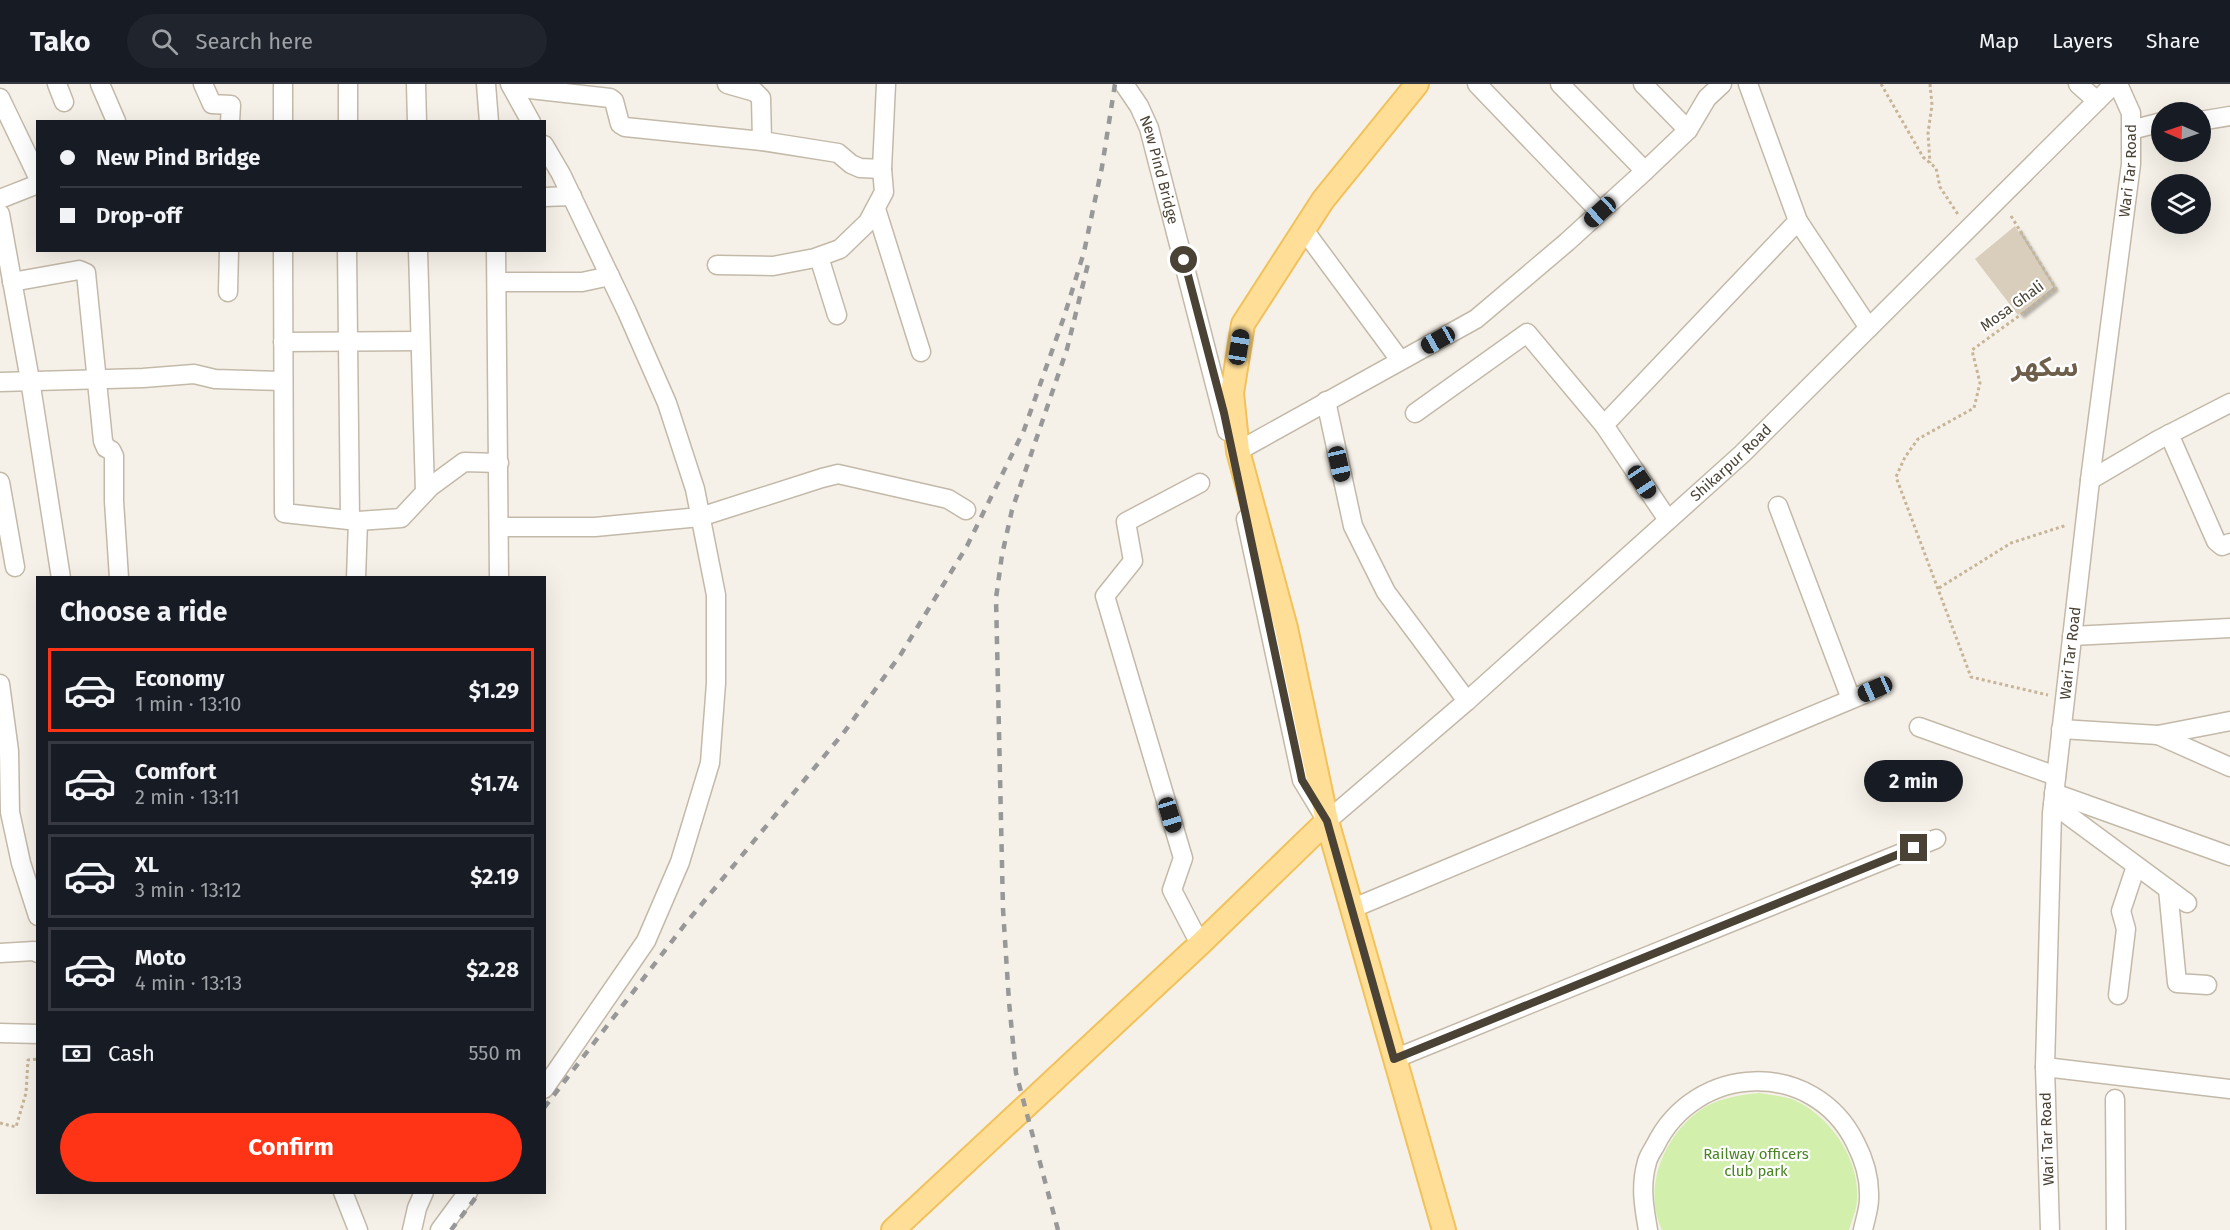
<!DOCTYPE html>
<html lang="en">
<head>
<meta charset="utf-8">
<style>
  :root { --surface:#171b24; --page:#20242c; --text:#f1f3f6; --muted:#9ea1a6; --line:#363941; --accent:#ff3416 }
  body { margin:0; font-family:"Fira Sans","Noto Sans Arabic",sans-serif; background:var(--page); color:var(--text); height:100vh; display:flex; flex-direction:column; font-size:22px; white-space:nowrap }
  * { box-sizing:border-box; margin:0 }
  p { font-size:20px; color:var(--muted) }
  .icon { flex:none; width:33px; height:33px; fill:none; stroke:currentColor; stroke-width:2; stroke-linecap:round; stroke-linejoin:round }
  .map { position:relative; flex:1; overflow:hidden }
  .details { position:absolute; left:36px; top:492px; width:510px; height:618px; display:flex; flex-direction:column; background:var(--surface); border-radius:0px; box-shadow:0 6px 24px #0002 }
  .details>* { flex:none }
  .hud { position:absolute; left:36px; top:36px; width:510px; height:132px; border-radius:0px; box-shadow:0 6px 24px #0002; display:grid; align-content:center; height:132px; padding:0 24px; background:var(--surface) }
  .needle { width:39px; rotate:272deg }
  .controls { position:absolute; left:2151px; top:18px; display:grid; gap:12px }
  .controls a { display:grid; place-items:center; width:60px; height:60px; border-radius:50%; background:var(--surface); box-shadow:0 6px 24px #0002; font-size:30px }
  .end { position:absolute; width:27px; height:27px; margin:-14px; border:8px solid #4a4235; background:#fff; box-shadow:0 0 0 3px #fff }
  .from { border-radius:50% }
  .bubble { position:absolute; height:42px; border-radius:21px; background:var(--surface); box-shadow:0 6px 24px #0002; font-size:20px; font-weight:700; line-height:42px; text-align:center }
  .car { position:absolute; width:18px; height:36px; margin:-18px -9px; border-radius:8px; box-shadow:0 0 4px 2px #0007; background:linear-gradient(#222 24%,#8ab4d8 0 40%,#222 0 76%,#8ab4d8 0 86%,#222 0) }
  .hud b { display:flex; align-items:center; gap:21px; height:57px; font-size:22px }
  .hud b+b { border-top:2px solid var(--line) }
  .hud i { width:15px; height:15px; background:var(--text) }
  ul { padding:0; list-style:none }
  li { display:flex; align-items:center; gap:18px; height:84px; margin:0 12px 9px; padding:0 12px; border:3px solid var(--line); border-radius:0px }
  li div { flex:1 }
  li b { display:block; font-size:22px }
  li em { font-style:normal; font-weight:700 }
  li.on { border-color:var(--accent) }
  li>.icon { width:54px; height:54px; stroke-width:1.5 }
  h2 { padding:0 24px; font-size:27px; line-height:72px }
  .pay { display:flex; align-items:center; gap:15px; height:66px; padding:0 24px; font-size:22px }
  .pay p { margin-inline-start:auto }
  .action { display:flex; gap:12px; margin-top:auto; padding:12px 24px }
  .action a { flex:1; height:69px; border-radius:36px; background:var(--accent); color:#fff; font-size:24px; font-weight:700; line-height:69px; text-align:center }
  header { display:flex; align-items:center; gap:36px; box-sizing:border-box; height:84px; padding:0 30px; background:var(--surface); border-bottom:2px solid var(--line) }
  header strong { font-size:28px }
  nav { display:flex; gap:33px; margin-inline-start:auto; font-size:21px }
  .search { width:420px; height:54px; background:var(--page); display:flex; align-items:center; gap:15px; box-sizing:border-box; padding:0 21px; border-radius:33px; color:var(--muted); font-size:22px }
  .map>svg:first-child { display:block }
  .green { fill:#d2efac }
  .building { fill:#d9cdbc; filter:url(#shadow) }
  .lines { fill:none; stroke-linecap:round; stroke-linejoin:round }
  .minor-casing { stroke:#c3b9a9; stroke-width:21 }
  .major-casing { stroke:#f2c15a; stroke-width:26 }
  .path { stroke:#c6b598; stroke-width:3; stroke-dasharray:3 3; stroke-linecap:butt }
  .minor { stroke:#fff; stroke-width:18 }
  .major { stroke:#ffdf98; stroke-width:22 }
  .rail { stroke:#989898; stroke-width:4.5; stroke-dasharray:8 8; stroke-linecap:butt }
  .route { stroke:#4a4235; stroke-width:8 }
  .labels { text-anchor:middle; stroke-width:4.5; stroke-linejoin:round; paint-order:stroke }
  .street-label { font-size:15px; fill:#4a4235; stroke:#fff }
  .park-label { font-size:15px; fill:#488421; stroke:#fff }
  .town-label { font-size:27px; font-weight:bold; fill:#6e5f4b; stroke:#fff }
</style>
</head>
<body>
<header>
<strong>Tako</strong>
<div class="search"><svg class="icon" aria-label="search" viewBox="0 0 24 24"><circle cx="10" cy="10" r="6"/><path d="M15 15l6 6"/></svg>Search here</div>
<nav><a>Map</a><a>Layers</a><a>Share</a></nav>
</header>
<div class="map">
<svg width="2230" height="1146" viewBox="0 0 2230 1146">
  <defs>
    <filter id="shadow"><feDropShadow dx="6" dy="4" stdDeviation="1.5" flood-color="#0004"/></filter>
  </defs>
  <rect width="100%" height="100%" fill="#f6f1e8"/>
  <!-- green -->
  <path class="green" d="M1760 1009C1770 1011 1782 1012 1792 1015 1832 1032 1864 1080 1856 1124 1854 1131 1851 1139 1849 1146H1662C1642 1105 1664 1052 1699 1027 1717 1014 1739 1011 1760 1009Z"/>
  <!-- building -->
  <path class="building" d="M2015 142 2053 203 2018 231 1975 175Z"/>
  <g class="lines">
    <defs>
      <g id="minor">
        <path d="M57 0 64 18"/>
        <path d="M100 0 116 37"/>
        <path d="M203 0 212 20 231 21 230 38"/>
        <path d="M283 0V38"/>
        <path d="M416 0 417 38"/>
        <path d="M486 0 489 38"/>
        <path d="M510 0 531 38"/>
        <path d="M727 0 755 8 761 14 762 57"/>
        <path id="s1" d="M1124 0 1139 22 1149 44 1227 347"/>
        <path d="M1477 0 1600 128"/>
        <path d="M1560 0 1645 87"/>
        <path d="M1643 0 1688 46"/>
        <path d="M1748 0 1798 137 1869 244"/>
        <path d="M2078 0 2097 17"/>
        <path d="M512 3 610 14 614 17 620 40 625 43 762 57 838 69 851 80 860 84 882 85"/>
        <path d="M0 14 38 93"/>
        <path d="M2200 37 2230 32"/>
        <path d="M348 38V0"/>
        <path d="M2131 46 2162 38"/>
        <path d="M544 61 561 90 627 228 667 319 695 405 716 511V599L710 679 680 778 646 857 544 1005"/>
        <path d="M544 113 572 112"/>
        <path d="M0 115 38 100"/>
        <path d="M876 125 921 268"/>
        <path d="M0 130 30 296 61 494"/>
        <path d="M1304 146 1400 276"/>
        <path d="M283 166 284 429 358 437 401 434 430 403 464 378 499 379"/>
        <path d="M347 166 350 436"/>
        <path d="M418 166 425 408"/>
        <path d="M496 166 499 494"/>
        <path d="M819 173 837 231"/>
        <path d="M717 181 773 182 815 174 840 165 868 138 884 108 882 85 886 0"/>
        <path d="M12 198 79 186 86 189 103 357 106 364 111 366 114 372V417L119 494"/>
        <path d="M497 198H582L610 192"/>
        <path d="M228 208 229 166"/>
        <path d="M283 258 420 257"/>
        <path d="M0 298 143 294 194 290 215 295 283 297"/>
        <path d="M1326 317 1353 442 1386 508 1467 617"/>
        <path d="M1415 329 1527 249 1604 341"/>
        <path d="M2169 350 2216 457 2222 462 2230 459"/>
        <path d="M1238 367 1476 235 1567 158 1645 87 1688 46 1707 14 1722 0"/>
        <path d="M2090 396 2158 356 2230 319"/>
        <path d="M0 398 15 483"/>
        <path d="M1200 399 1126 438 1133 477 1105 512 1183 774 1172 806 1200 860"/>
        <path d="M1778 422 1851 615"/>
        <path id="s2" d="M1246 435 1302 696 1327 737 1467 617 1742 370 2114 0"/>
        <path d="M1668 436 1604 341 1798 137"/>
        <path d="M499 443H595L700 433 822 394 838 390 948 415 966 426"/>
        <path d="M356 494 358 437"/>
        <path d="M2072 552 2230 544"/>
        <path d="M0 600 9 667 10 728 21 779 38 832"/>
        <path d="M1919 643 2056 692"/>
        <path d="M2061 645 2158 651 2230 637"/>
        <path d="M2158 651 2230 683"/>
        <path d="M2054 709 2230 772"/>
        <path d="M2053 720 2187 819"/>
        <path d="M2168 805 2177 899 2207 901"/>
        <path d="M1351 825 1876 605"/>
        <path d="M0 869 34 867 38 869"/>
        <path d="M2118 911 2126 845 2121 827 2136 782"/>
        <path d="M0 949 38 950"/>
        <path d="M1394 975 1936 755"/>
        <path d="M2045 983 2230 1005"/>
        <path d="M2115 1015 2116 1146"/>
        <path d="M343 1108 358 1146"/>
        <path d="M412 1146 417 1124 424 1108"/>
        <path d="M440 1146 468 1108"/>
        <path d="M1648 1146C1644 1123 1640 1102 1647 1078 1648 1073 1652 1067 1655 1062 1695 979 1813 974 1855 1058 1864 1075 1870 1095 1869 1115 1869 1125 1865 1136 1863 1146"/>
        <path id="s3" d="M2050 1146 2045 983 2052 729 2091 388 2131 80V29L2118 0"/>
      </g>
      <g id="major">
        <path d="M1417 0 1323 116 1243 240 1232 309 1238 367 1286 544 1327 737 1444 1146"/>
        <path d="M893 1146 1200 860 1327 737"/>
      </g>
    </defs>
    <!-- minor casing -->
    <use href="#minor" class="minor-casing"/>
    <!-- major casing -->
    <use href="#major" class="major-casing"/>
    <!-- path -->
    <g class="path">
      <path d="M1881 0 1923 73 1936 84 1940 103 1959 132"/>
      <path d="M1930 0 1932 21 1928 49 1930 79"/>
      <path d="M2011 132 2056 205 1972 266 1980 299 1974 324 1918 355 1905 373 1896 393 1971 593 2048 611"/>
      <path d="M1939 504 2011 459 2067 441"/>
      <path d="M0 1039 16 1043 26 1009 28 976 38 975"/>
    </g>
    <!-- minor -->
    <use href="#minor" class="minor"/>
    <!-- major -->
    <use href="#major" class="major"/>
    <!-- rail -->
    <g class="rail">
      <path d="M544 1024 686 839 845 647 901 570 967 462 1024 346 1064 233 1084 168 1102 83 1115 0"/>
      <path d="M451 1146 480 1108"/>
      <path d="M1058 1146 1016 989 1009 918 1003 825 996 514 1002 471 1012 426 1067 265 1089 176"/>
    </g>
  </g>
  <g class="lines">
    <!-- route -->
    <path class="route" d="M1184 176 1224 329 1302 696 1327 737 1394 975 1914 764"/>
  </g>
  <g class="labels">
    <!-- street labels -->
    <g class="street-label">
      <text dy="5" stroke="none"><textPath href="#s1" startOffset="94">New Pind Bridge</textPath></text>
      <text dy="5" stroke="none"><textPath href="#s3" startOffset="1064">Wari Tar Road</textPath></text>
      <text transform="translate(2012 222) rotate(-36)" y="5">Mosa Ghali</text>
      <text dy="5" stroke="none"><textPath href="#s2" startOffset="855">Shikarpur Road</textPath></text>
      <text dy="5" stroke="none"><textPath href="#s3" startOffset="578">Wari Tar Road</textPath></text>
      <text transform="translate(2047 1055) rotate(-92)" y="5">Wari Tar Road</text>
    </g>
    <!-- park labels -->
    <g class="park-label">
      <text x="1756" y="1075">Railway officers<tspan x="1756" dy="17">club park</tspan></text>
    </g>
    <!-- town labels -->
    <g class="town-label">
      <text x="2045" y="292">سکھر</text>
    </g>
  </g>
</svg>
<div class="controls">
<a><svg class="needle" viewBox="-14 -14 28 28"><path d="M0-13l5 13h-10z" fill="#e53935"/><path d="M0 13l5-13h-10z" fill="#9ea1a6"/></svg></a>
<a><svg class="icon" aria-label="layers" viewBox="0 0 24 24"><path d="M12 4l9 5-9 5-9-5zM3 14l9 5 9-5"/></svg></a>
</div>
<i class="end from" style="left:1184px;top:176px"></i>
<i class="end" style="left:1914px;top:764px"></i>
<div class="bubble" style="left:1864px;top:676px;width:99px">2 min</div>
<i class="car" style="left:1600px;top:128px;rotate:228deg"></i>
<i class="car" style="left:1438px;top:256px;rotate:241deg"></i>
<i class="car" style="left:1239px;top:263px;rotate:9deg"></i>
<i class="car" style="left:1339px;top:380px;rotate:167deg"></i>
<i class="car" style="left:1642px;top:398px;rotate:146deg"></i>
<i class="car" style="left:1875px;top:605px;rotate:246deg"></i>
<i class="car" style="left:1170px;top:731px;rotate:163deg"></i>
<div class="hud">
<b><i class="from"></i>New Pind Bridge</b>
<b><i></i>Drop-off</b>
</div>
<section class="details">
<h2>Choose a ride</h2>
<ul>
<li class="on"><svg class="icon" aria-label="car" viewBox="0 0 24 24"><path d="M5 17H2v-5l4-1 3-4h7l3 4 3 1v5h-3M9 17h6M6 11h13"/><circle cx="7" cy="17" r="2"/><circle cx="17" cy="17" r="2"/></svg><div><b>Economy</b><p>1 min · 13:10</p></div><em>$1.29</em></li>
<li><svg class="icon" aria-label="car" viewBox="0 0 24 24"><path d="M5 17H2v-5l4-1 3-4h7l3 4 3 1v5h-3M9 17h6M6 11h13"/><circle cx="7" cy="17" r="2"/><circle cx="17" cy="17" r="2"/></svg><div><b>Comfort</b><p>2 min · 13:11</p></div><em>$1.74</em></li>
<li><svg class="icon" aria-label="car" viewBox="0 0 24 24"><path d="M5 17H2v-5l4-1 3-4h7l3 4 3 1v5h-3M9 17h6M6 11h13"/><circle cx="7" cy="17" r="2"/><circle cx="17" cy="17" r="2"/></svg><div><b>XL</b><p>3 min · 13:12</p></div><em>$2.19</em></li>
<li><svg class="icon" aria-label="car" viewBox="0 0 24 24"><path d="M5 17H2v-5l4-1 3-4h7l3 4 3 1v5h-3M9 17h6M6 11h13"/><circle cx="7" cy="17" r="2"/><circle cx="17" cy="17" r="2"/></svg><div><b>Moto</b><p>4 min · 13:13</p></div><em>$2.28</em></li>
</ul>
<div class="pay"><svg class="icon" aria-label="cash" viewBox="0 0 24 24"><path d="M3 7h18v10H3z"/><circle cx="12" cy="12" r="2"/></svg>Cash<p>550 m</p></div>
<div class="action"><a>Confirm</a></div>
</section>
</div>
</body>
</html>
